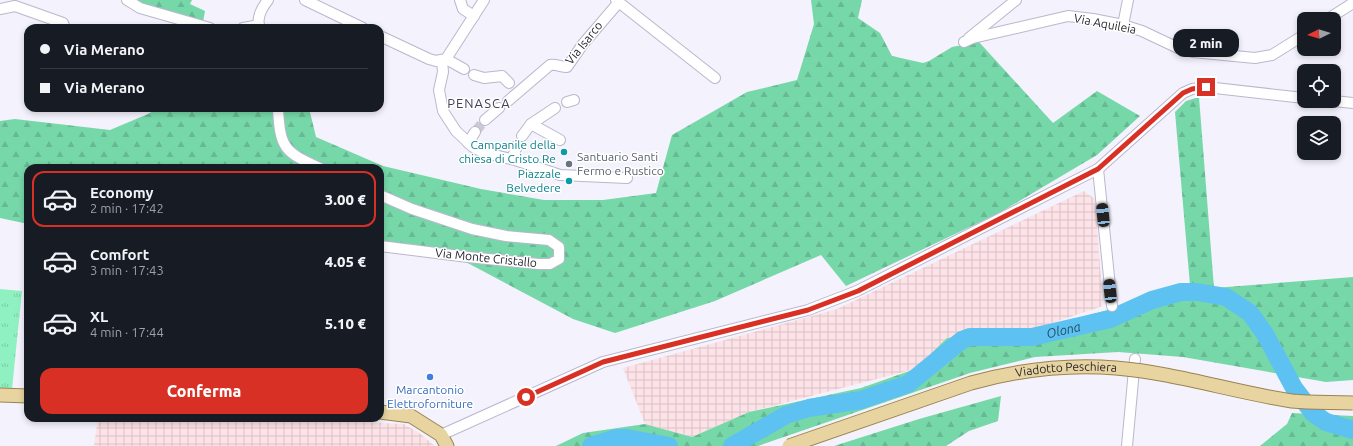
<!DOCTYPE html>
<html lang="it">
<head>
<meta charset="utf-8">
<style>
  :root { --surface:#171b24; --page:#20242c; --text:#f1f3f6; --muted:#9ea1a6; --line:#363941; --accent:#d93025 }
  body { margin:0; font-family:Ubuntu,sans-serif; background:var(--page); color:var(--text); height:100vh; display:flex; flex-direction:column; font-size:15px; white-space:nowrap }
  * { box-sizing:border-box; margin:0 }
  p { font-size:13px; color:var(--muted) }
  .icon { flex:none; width:22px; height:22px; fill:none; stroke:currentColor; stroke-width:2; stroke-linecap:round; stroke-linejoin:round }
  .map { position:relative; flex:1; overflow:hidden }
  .drawer { position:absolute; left:24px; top:164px; width:360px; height:258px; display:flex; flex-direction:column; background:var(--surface); border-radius:12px; box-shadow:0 2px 6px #0003 }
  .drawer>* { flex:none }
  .guide { position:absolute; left:24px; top:24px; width:360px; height:88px; border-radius:12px; box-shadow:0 2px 6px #0003; display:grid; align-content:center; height:88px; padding:0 16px; background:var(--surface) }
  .needle { width:26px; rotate:265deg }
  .fabs { position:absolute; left:1297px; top:12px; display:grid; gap:8px }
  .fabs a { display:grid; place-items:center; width:44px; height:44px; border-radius:8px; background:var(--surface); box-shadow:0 2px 6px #0003; font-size:20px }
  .end { position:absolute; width:18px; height:18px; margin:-9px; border:5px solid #d93025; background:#fff; box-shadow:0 0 0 2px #fff }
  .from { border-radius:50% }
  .bubble { position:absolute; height:28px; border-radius:12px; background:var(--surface); box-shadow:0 2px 6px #0003; font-size:13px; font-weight:800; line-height:28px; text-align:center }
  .car { position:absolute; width:12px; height:24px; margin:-12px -6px; border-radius:5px; box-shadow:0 0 3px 1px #0007; background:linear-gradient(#222 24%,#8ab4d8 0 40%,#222 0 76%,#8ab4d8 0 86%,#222 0) }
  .guide b { display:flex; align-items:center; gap:14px; height:38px; font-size:15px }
  .guide b+b { border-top:1px solid var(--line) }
  .guide i { width:10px; height:10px; background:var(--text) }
  ul { padding:7px 0 0; list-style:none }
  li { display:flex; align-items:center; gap:12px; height:56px; margin:0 8px 6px; padding:0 8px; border:2px solid transparent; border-radius:12px }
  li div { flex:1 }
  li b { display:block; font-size:15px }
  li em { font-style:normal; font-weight:800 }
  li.active { border-color:var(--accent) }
  li>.icon { width:36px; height:36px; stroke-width:1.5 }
  .action { display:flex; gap:8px; margin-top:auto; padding:8px 16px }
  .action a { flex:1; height:46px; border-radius:12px; background:var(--accent); color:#fff; font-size:16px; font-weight:800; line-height:46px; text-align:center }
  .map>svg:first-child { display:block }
  .industrial { fill:url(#industrial-grid) }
  .forest { fill:url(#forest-firs) }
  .park { fill:url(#park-tufts) }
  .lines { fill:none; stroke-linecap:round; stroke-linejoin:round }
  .river { stroke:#5dc1f1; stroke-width:18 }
  .minor-tunnel { stroke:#cbc9d3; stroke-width:10; stroke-dasharray:10 5; stroke-linecap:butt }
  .minor-casing { stroke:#bab7ce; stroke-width:12 }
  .major-casing { stroke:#998450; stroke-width:15 }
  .minor { stroke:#fff; stroke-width:10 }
  .major { stroke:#e7d4a1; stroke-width:13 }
  .major-bridge-casing { stroke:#998450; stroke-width:15; stroke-linecap:butt }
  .major-bridge { stroke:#e7d4a1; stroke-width:13 }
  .route { stroke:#d93025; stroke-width:5 }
  .culture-dot { fill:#0f9aa8; stroke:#fff; stroke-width:1.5 }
  .worship-dot { fill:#6b7280; stroke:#fff; stroke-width:1.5 }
  .shop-dot { fill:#3f7fe0; stroke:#fff; stroke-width:1.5 }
  .labels { text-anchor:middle; stroke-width:3; stroke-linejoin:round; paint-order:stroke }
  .street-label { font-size:12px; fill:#27252e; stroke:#fff }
  .culture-label { font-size:12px; fill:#0d838f; stroke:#fff; text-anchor:end }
  .worship-label { font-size:12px; fill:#5b616d; stroke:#fff; text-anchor:start }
  .shop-label { font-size:12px; fill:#366cbe; stroke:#fff }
  .neighbourhood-label { font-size:13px; letter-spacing:1px; fill:#454256; stroke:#fff }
  .water-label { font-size:13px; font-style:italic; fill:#244e63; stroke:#fff }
</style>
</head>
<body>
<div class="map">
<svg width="1353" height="446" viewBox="0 0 1353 446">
  <defs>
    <pattern id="industrial-grid" width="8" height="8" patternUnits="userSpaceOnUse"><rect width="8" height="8" fill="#fde2e7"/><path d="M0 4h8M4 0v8" fill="none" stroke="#d9c2c6"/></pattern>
    <pattern id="forest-firs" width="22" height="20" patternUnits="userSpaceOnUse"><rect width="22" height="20" fill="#76d8a9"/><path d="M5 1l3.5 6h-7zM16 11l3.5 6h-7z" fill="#66b992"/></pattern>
    <pattern id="park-tufts" width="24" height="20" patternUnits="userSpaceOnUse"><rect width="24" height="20" fill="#8ff1c1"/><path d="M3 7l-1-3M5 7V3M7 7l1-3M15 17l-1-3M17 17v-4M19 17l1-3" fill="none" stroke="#7bcea6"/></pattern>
  </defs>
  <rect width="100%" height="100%" fill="#f4f2fc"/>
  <!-- industrial -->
  <g class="industrial">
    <path d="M1084 191 1095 199 1103 306 1025 332 947 338 915 369 749 412 692 437 645 424 623 368 837 309Z"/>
    <path d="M98 418H278L404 424 418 432 435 446H94Z"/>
  </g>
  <!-- forest -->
  <g class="forest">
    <path d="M137 0H192L190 4 205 11 203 22 157 11Z"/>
    <path d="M811 0H862L858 18 880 33 892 56 923 63 929 61 952 47 979 42 1053 123 1097 91 1140 116 1097 155 999 213 846 286 821 255 715 301 615 333 573 319 462 260 380 250V168H28V224L0 218V121L15 119 110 130 148 114 158 108H309L316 137 383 166 481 189 544 200H603L656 193 672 135 747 92 797 80 814 24Z"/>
    <path d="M1199 97 1214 288 1353 277V380L1326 382 1183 357 1118 352 1035 357 970 373 758 446H556L583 433 645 424 692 437 749 412 861 388 915 369 947 338 1025 332 1134 303 1190 285 1175 112 1186 101Z"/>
    <path d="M1001 396 998 421 969 431 946 446H834L919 419Z"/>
    <path d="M1292 413 1353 416V446H1260L1287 424Z"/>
  </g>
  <!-- park -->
  <path class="park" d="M0 289 22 291 12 389H0Z"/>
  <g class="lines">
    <!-- river -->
    <g class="river">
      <path d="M591 446 616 438H627L669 446"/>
      <path id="s1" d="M732 446 786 415 809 408 861 400 908 384 962 340 970 337H1032L1110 319 1152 300 1181 292H1197L1226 297 1250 313 1265 334 1294 388 1313 413 1326 422 1353 430"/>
    </g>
    <!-- minor-tunnel -->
    <path class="minor-tunnel" d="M475 132 485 120"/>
    <defs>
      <g id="minor">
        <path d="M127 0 140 8 210 28"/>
        <path d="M305 0 363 28"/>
        <path d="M460 0 463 9 474 16"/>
        <path d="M616 0 715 78"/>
        <path d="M0 9 15 6 63 23 65 28"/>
        <path d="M1328 19 1353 3"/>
        <path d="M1123 25 1128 0"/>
        <path d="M243 28 259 25"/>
        <path d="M259 28C257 17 261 9 268 0"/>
        <path d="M380 36 429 59 436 61 446 59 484 0"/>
        <path d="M969 38 1016 0"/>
        <path d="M964 42 973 38 1068 16 1093 19 1123 25 1142 31 1178 48 1193 52 1255 58 1272 55 1304 35"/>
        <path d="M446 59 464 69"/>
        <path d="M442 61 443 72 439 90 443 111 456 131 473 147 482 152 515 160 560 175 627 178"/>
        <path d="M474 75 484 78 502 76 509 83"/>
        <path d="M508 101 550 65C556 64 561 67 567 67L583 44 619 2"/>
        <path d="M1334 101 1353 103"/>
        <path d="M567 102 574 100"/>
        <path d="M278 108C280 148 284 152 320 168"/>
        <path d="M485 120 499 108"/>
        <path d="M531 124 560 140"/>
        <path d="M522 136 531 124 555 108"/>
        <path d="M468 143 475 132"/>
        <path d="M512 159 517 146"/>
        <path d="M1098 169 1112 306"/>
        <path d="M380 195 412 209 472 229 506 236 549 240 559 247V259L550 264H539L468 257 380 246"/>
        <path d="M441 435 603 362 808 310 857 291 1098 169 1183 93 1192 89 1206 87 1304 98"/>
        <path d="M1127 446 1135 359"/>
      </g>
      <g id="major">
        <path d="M0 395 28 396"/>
        <path d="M380 412 411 416 441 435 447 446"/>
      </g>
    </defs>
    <!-- minor casing -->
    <use href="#minor" class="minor-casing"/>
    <!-- major casing -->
    <use href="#major" class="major-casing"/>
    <!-- minor -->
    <use href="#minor" class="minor"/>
    <!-- major -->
    <use href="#major" class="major"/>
    <defs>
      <g id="major-bridge">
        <path id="s2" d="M789 446 971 383C1018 370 1068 364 1116 368 1176 373 1233 392 1292 401 1312 403 1333 402 1353 403"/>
      </g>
    </defs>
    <!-- major-bridge casing -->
    <use href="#major-bridge" class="major-bridge-casing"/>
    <!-- major-bridge -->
    <use href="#major-bridge" class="major-bridge"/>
  </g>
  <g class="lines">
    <!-- route -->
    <path class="route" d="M526 397 603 362 808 310 858 291 1098 169 1183 93 1192 89 1206 87"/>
  </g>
  <!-- markers -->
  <g class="culture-dot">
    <circle cx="564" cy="152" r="4"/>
    <circle cx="569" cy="181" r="4"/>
  </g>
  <circle class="worship-dot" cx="569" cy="164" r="4"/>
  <circle class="shop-dot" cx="430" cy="377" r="4"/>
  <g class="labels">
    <!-- street labels -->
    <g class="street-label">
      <text transform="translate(1105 24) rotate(11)" y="4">Via Aquileia</text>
      <text transform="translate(584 43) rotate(-51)" y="4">Via Isarco</text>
      <text transform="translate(486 258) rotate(6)" y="4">Via Monte Cristallo</text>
      <text dy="4" stroke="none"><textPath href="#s2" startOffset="289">Viadotto Peschiera</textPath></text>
    </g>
    <!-- culture labels -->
    <g class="culture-label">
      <text x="556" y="149">Campanile della<tspan x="556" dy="14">chiesa di Cristo Re</tspan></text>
      <text x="561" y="178">Piazzale<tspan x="561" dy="14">Belvedere</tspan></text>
    </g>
    <!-- worship labels -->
    <g class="worship-label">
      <text x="577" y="161">Santuario Santi<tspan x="577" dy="14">Fermo e Rustico</tspan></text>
    </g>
    <!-- shop labels -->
    <g class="shop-label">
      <text x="430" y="394">Marcantonio<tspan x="430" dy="14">Elettroforniture</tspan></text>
    </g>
    <!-- neighbourhood labels -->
    <g class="neighbourhood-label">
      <text x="479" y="108">PENASCA</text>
    </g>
    <!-- water labels -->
    <g class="water-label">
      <text dy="5" stroke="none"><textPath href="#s1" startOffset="361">Olona</textPath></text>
    </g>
  </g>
</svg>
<div class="fabs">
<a><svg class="needle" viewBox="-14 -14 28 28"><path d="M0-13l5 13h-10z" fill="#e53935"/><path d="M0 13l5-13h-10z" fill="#9ea1a6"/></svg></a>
<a><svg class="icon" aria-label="locate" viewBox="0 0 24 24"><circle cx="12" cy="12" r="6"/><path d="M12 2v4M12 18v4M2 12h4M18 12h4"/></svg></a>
<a><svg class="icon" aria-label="layers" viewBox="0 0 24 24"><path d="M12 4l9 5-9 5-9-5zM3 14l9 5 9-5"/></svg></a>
</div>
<i class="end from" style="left:526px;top:397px"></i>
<i class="end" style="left:1206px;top:87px"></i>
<div class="bubble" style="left:1173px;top:29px;width:66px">2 min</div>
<i class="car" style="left:1103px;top:215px;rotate:354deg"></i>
<i class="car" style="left:1110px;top:291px;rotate:354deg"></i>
<div class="guide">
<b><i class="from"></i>Via Merano</b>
<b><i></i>Via Merano</b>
</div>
<section class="drawer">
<ul>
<li class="active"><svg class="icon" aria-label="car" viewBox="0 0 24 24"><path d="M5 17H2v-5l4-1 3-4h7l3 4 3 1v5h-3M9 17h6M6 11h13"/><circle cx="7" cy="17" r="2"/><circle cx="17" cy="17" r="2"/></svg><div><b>Economy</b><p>2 min · 17:42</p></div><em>3.00 €</em></li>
<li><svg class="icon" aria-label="car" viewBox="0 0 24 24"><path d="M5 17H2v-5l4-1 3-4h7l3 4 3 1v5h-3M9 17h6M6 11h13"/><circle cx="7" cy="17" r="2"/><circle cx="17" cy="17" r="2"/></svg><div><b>Comfort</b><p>3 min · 17:43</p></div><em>4.05 €</em></li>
<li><svg class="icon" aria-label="car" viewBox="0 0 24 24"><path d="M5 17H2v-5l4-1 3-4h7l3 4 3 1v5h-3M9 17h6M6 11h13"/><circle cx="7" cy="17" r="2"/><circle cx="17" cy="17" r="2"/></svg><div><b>XL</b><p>4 min · 17:44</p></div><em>5.10 €</em></li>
</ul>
<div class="action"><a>Conferma</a></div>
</section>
</div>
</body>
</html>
